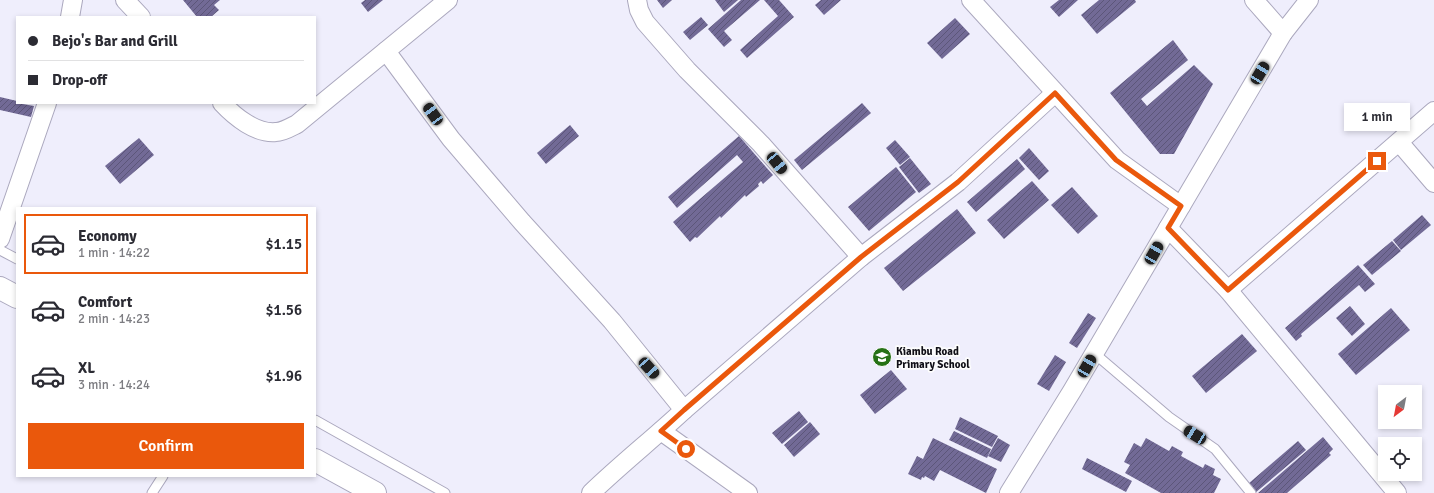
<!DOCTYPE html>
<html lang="en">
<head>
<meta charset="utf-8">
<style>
  :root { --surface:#fff; --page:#f7f7f7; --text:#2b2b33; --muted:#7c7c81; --line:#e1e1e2; --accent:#ea580c }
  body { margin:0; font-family:Signika,sans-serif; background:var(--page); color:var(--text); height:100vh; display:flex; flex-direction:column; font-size:15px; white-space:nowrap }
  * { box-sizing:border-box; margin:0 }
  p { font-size:13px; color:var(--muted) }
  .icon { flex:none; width:22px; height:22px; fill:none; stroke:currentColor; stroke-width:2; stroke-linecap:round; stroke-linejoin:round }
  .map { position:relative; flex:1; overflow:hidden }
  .drawer { position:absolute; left:16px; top:207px; width:300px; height:270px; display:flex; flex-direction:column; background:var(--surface); border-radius:0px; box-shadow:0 2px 6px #0003 }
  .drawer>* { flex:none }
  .guide { position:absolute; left:16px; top:16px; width:300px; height:88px; border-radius:0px; box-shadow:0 2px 6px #0003; display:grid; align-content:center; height:88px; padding:0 12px; background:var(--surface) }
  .needle { width:26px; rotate:212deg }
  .tools { position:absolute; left:1378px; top:385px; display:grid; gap:8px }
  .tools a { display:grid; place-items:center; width:44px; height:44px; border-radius:0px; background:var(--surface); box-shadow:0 2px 6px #0003; font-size:20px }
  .end { position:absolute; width:18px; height:18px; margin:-9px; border:5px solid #ea580c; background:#fff; box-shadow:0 0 0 2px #fff }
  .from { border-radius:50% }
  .bubble { position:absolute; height:28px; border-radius:0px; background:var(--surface); box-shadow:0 2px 6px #0003; font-size:13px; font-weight:600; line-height:28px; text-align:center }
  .car { position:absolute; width:12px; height:24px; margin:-12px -6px; border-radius:5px; box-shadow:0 0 3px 1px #0007; background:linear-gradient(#222 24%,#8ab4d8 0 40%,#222 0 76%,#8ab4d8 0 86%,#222 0) }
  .guide b { display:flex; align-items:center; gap:14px; height:38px; font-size:15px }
  .guide b+b { border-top:1px solid var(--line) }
  .guide i { width:10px; height:10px; background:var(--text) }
  ul { padding:7px 0 0; list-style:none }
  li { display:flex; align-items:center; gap:12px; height:60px; margin:0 8px 6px; padding:0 4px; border:2px solid transparent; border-radius:0px }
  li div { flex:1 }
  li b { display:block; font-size:15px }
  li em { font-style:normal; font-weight:600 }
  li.on { border-color:var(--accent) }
  li>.icon { width:36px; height:36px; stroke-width:1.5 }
  .cta { display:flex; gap:8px; margin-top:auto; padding:8px 12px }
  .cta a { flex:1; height:46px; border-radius:0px; background:var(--accent); color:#fff; font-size:16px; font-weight:600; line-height:46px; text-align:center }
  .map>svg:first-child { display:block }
  .building { fill:url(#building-hatch) }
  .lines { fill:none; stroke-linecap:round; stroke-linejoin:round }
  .lane-casing { stroke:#aba8be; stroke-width:11 }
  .street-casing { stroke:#aba8be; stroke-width:20 }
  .primary-casing { stroke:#aba8be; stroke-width:24 }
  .lane { stroke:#fff; stroke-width:9 }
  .street { stroke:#fff; stroke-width:18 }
  .primary { stroke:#fff; stroke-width:22 }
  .route { stroke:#ea580c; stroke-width:5 }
  .labels { text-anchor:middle; stroke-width:3.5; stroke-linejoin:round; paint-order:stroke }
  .poi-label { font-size:11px; font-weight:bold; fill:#100f17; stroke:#fdfdfd; text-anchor:start }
</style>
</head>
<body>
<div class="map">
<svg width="1434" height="493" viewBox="0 0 1434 493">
  <defs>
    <pattern id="building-hatch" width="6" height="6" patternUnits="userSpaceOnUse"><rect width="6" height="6" fill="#726a96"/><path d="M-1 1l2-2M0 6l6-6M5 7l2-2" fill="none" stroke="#5c5679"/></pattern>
  </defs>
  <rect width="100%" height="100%" fill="#efeefc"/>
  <!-- building -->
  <g class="building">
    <path d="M183 0H220L214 5 219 10 211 17H197Z"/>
    <path d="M365 0H383L368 12 361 3Z"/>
    <path d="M657 0H672L663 8Z"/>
    <path d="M715 0H738L724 12Z"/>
    <path d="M741 0H760L724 31 732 40 724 47 708 29Z"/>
    <path d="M764 0H779L794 17 747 58 740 50 778 16Z"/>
    <path d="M821 0H841L824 15 815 5Z"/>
    <path d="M1059 0H1078L1059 17 1050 7Z"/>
    <path d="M1099 0H1135L1136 2 1097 34 1081 15Z"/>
    <path d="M701 17 708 25 690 40 683 32Z"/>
    <path d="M955 18 970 34 942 59 927 43Z"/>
    <path d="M1173 40 1188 60 1141 99 1147 106 1194 65 1213 84 1174 154H1160L1110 93Z"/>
    <path d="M0 97 17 101V103L34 106 31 117 0 110Z"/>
    <path d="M862 103 871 113 802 170 794 160Z"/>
    <path d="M570 125 579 136 546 164 537 153Z"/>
    <path d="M739 136 773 175 763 184 761 181 758 184 759 186 746 197 745 195 721 218 720 216 697 238 695 237 690 242 673 222 743 162 737 155 677 208 668 197Z"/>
    <path d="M139 138 154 155 120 184 105 166Z"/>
    <path d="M895 140 910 157 900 165 886 148Z"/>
    <path d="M1029 148 1049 171 1039 180 1019 158Z"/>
    <path d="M910 158 931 184 919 193 899 167Z"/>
    <path d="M1017 159 1025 169 976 212 967 202Z"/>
    <path d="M896 167 916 192 869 231 848 207Z"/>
    <path d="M1032 181 1049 200 1004 239 987 220Z"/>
    <path d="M1072 187 1098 216 1078 234 1051 205Z"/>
    <path d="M957 209 976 233 903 291 884 268Z"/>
    <path d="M1422 215 1431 225 1401 250 1393 240Z"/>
    <path d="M1392 241 1401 251 1372 275 1363 265Z"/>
    <path d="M1358 265 1375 284 1365 292 1359 285 1301 334 1302 336 1296 341 1285 328Z"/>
    <path d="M1350 306 1365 324 1352 336 1336 318Z"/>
    <path d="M1391 308 1410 330 1356 375 1338 354Z"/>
    <path d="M1088 313 1096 318 1077 348 1069 343Z"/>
    <path d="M1242 334 1257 351 1206 393 1192 376Z"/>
    <path d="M1055 355 1066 362 1049 391 1037 384Z"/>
    <path d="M891 370 907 389 875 414 860 395Z"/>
    <path d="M799 411 808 422 782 444 772 433Z"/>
    <path d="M960 417 998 436 992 447 955 429Z"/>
    <path d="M810 422 820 434 794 457 784 445Z"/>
    <path d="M954 431 991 449 987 458 949 440Z"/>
    <path d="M1323 437 1333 449 1329 453 1331 455 1287 493H1258Z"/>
    <path d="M933 438 997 469 986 493 940 470 934 481 925 476 924 478 922 477 921 480 908 474 917 456 923 459Z"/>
    <path d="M998 438 1010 445 1001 462 988 456Z"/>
    <path d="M1146 438 1169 451 1172 446 1183 452 1181 456 1203 468 1205 464 1215 469 1213 475 1221 479 1214 493H1161L1125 473 1130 465 1124 462 1134 443 1141 447Z"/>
    <path d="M1298 441 1306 450 1255 493 1248 484Z"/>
    <path d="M1087 458 1132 481 1126 492 1082 469Z"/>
  </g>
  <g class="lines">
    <defs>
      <g id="lane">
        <path d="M0 250 17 259"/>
        <path d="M1094 353 1169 417 1215 449 1251 493"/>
        <path d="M315 420 445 493"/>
        <path d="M152 493 163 476"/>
      </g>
      <g id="street">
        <path d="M125 0 141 17"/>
        <path d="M637 0 639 10 645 22 687 70 761 144 861 257"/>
        <path d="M971 0 1117 160 1181 206"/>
        <path d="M1254 0 1283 33"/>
        <path d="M70 17 73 0"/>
        <path d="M386 51 451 139 522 222 612 321 684 410C654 438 621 464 591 493"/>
        <path d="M222 103C235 117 256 134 276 132 283 132 291 127 297 124L448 0"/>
        <path d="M1399 142 1434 183"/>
        <path d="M1168 228 1228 290 1397 493"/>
        <path d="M0 239 47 103"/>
        <path d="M1228 290 1434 111"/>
        <path d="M684 410 861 257 958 182 1055 93"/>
        <path d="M661 431 748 493"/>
        <path d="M1009 493 1072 391 1283 33 1309 0"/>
      </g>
      <g id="primary">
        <path d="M0 288 17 297"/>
        <path d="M315 460 375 493"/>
      </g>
    </defs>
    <!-- lane casing -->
    <use href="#lane" class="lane-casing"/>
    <!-- street casing -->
    <use href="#street" class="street-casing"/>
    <!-- primary casing -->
    <use href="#primary" class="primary-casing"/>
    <!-- lane -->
    <use href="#lane" class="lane"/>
    <!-- street -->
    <use href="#street" class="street"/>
    <!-- primary -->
    <use href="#primary" class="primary"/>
  </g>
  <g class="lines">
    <!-- route -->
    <path class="route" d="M686 449 661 431 684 410 861 257 958 182 1055 93 1116 160 1181 206 1168 228 1228 290 1377 161"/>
  </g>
  <!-- icons -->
  <defs>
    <symbol id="school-disc" viewBox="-11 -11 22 22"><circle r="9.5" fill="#267116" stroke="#fdfdfd"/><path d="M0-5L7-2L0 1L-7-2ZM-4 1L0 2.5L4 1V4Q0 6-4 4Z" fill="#fff"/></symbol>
  </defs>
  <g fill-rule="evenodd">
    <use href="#school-disc" x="871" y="346" width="22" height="22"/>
  </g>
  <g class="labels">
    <!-- poi labels -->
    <g class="poi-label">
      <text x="896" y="355">Kiambu Road<tspan x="896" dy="13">Primary School</tspan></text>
    </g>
  </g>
</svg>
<div class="tools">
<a><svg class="needle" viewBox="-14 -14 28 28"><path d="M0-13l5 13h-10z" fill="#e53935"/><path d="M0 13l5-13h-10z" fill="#7c7c81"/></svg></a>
<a><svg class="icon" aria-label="locate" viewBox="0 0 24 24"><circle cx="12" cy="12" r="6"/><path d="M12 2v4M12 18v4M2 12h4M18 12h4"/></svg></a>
</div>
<i class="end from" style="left:686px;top:449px"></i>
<i class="end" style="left:1377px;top:161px"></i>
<div class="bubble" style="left:1344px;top:103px;width:66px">1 min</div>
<i class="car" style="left:1260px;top:73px;rotate:31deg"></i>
<i class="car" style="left:433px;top:114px;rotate:324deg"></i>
<i class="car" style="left:777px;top:163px;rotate:141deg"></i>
<i class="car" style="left:1154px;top:253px;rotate:30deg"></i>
<i class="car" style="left:1087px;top:366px;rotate:30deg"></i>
<i class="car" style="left:649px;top:368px;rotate:138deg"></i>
<i class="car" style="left:1195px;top:435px;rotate:301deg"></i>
<div class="guide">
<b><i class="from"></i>Bejo's Bar and Grill</b>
<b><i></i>Drop-off</b>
</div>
<section class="drawer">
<ul>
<li class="on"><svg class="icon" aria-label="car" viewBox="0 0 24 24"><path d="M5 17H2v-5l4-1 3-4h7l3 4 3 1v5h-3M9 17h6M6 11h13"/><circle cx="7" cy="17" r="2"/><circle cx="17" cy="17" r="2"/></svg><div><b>Economy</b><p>1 min · 14:22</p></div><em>$1.15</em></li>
<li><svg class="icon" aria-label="car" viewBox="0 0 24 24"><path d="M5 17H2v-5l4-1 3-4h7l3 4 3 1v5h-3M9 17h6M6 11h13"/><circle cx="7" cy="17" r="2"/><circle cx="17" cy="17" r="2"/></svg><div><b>Comfort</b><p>2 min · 14:23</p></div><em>$1.56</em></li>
<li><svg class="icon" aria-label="car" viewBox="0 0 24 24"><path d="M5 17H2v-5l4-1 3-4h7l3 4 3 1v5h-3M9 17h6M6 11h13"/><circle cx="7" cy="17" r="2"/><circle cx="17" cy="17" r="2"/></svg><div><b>XL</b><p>3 min · 14:24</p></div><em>$1.96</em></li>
</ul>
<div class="cta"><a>Confirm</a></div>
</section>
</div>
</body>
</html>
